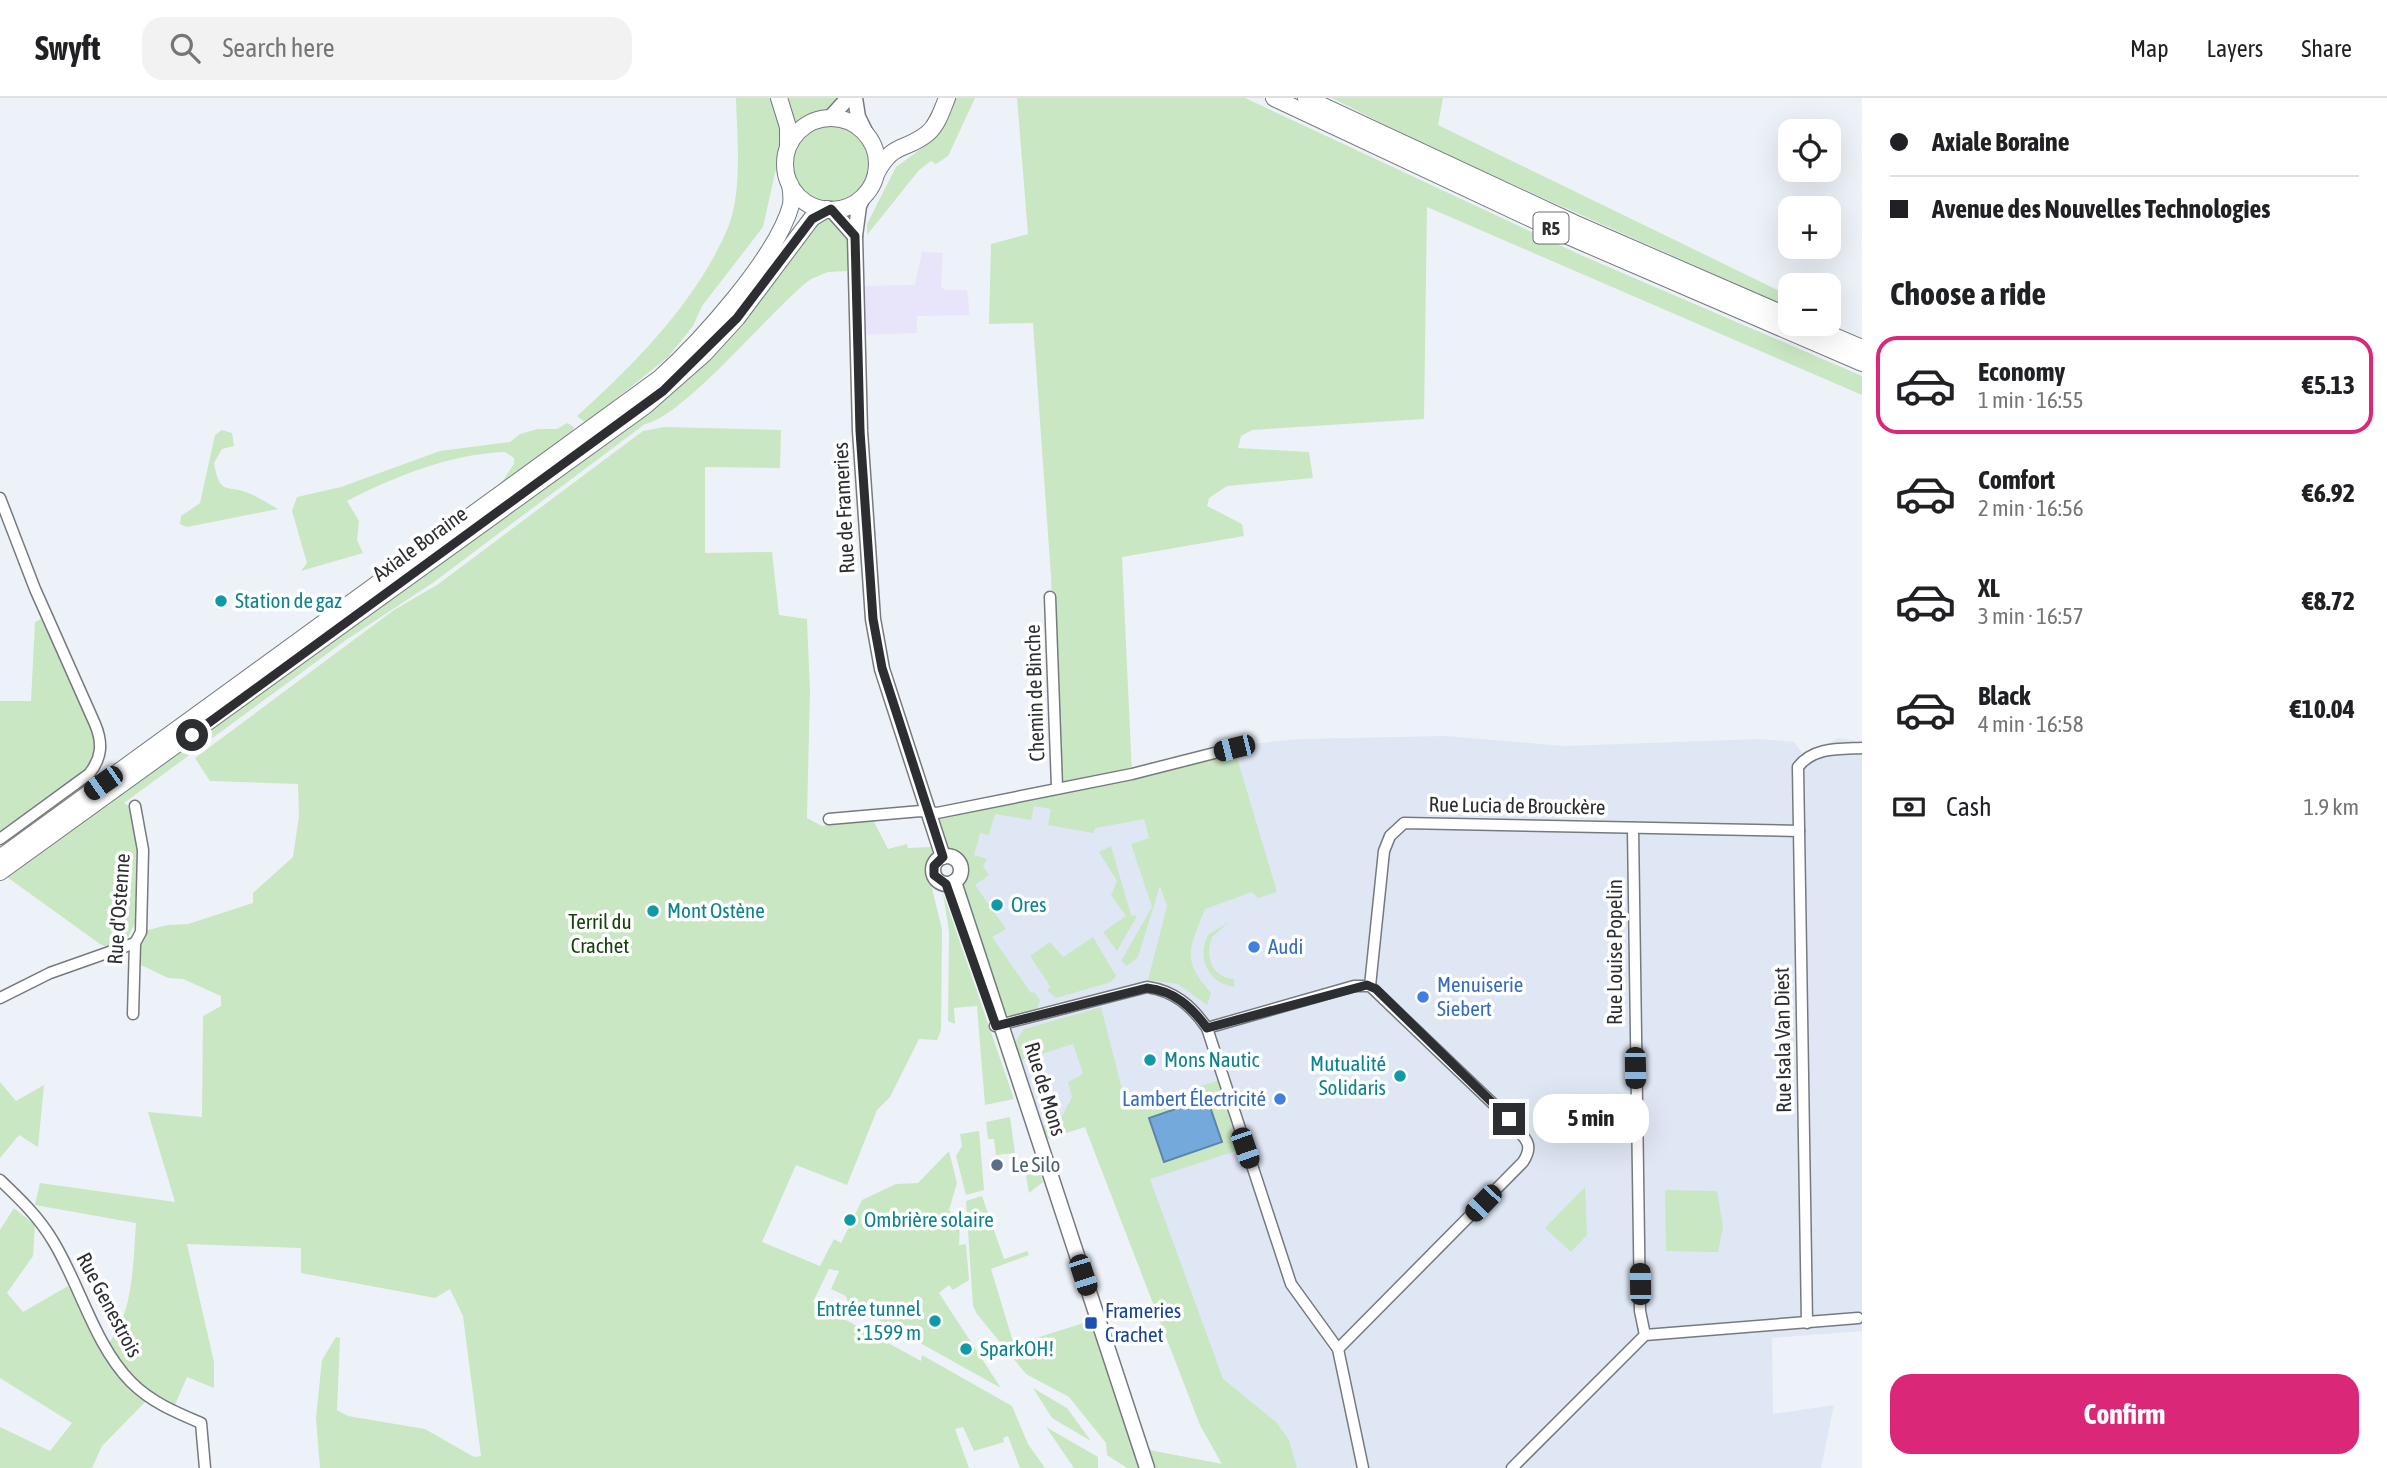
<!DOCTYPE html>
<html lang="en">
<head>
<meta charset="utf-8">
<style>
  :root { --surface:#fff; --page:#f2f2f2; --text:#202124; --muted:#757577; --line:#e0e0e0; --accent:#db2777 }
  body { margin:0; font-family:"Asap Condensed",sans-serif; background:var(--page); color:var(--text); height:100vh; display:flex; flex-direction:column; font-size:26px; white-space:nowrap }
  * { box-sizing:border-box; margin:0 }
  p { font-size:23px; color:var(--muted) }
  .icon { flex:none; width:38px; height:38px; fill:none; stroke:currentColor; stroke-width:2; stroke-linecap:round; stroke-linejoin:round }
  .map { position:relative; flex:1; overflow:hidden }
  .panel { display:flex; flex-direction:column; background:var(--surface); width:525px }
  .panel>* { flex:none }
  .guide { display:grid; align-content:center; height:154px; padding:0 28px; background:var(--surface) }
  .controls { position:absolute; left:1778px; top:21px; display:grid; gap:14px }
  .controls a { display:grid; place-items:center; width:63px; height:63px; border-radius:14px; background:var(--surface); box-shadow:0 7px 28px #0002; font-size:35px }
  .end { position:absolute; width:32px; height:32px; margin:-16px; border:9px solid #2c2e31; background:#fff; box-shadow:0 0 0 4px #fff }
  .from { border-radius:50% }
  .bubble { position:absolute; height:49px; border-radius:21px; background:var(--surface); box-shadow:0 7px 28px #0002; font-size:23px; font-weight:700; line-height:49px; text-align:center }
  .car { position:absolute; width:21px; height:42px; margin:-21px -10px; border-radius:9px; box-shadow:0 0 5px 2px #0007; background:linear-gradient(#222 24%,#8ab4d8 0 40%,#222 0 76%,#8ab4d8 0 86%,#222 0) }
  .guide b { display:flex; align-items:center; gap:24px; height:66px; font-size:26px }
  .guide b+b { border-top:2px solid var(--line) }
  .guide i { width:18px; height:18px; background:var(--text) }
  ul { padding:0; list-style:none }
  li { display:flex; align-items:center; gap:21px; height:98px; margin:0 14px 10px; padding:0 14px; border:4px solid transparent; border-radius:21px }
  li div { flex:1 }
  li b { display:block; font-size:26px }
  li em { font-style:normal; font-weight:700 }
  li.active { border-color:var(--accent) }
  li>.icon { width:63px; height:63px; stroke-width:1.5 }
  h2 { padding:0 28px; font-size:32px; line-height:84px }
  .pay { display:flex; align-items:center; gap:18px; height:77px; padding:0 28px; font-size:26px }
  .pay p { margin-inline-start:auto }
  .cta { display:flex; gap:14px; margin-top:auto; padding:14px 28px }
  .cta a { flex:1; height:80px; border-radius:21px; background:var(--accent); color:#fff; font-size:28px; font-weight:700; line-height:80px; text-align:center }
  header { display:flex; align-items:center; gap:42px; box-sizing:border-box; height:98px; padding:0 35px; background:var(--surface); border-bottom:2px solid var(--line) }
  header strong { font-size:33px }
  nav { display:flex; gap:38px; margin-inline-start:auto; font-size:24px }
  .search { width:490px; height:63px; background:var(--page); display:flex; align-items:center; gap:18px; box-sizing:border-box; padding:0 24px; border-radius:21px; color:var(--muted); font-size:26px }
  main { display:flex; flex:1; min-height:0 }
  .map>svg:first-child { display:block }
  .commercial { fill:#e8e4fa }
  .built { fill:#dfe7f4 }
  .green { fill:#c9e7c3 }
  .water { fill:#73aadb; stroke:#5e85a8; stroke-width:2 }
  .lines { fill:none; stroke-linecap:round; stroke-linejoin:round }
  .minor-casing { stroke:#767a7f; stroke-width:13 }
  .major-casing { stroke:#767a7f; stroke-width:17 }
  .highway-casing { stroke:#767a7f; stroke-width:18 }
  .minor { stroke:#fff; stroke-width:10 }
  .major { stroke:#fff; stroke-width:14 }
  .highway { stroke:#fff; stroke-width:16 }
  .route { stroke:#2c2e31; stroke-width:9 }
  .culture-dot { fill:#0f9aa8; stroke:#fff; stroke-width:2.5 }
  .shop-dot { fill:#3f7fe0; stroke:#fff; stroke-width:2.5 }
  .service-dot { fill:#5c6f8a; stroke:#fff; stroke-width:2.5 }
  .transit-dot { fill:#1a4fb4; stroke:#fff; stroke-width:2.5 }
  .labels { text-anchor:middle; stroke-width:7; stroke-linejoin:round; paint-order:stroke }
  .shield { fill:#fff; stroke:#6b6d6f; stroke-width:2 }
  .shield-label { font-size:19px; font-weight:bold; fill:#2c2e31 }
  .street-label { font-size:21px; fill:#2c2e31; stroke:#fff }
  .culture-label { font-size:21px; fill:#0d838f; stroke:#fff; text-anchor:start }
  .park-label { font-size:21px; fill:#14420a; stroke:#fff }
  .shop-label { font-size:21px; fill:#366cbe; stroke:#fff; text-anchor:start }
  .service-label { font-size:21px; fill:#4e5e75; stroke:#fff; text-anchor:start }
  .transit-label { font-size:21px; fill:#164399; stroke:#fff; text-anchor:start }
</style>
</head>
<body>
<header>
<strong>Swyft</strong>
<div class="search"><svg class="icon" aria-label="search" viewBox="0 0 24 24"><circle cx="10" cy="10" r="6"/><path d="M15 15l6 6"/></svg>Search here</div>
<nav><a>Map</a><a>Layers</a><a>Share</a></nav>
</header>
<main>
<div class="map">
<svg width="1862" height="1370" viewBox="0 0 1862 1370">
  <rect width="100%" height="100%" fill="#edf2f8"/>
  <!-- commercial -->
  <path class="commercial" d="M922 154 943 155 941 188 944 192H967L970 217 917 218V235L857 237 856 188 915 187Z"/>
  <!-- built -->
  <path class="built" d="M1447 638 1564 648 1760 641 1794 644 1805 659 1838 640 1862 644V1233L1772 1240 1773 1316 1834 1307 1821 1370H1156L1149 1352 1222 1366 1200 1327 1085 1029 1044 1042 961 786 964 767 938 721 1253 646 1298 641Z"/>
  <!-- green -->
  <g class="green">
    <path d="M736 0H773L782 28 781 48 763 129 702 208 693 228 668 259 586 325 577 318C634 267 696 204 727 132 743 95 737 40 736 0Z"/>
    <path d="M784 0H844C826 16 812 17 794 32Z"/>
    <path d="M953 0H975L948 58 936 66 931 63 919 72 867 137V126L896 69 925 48 943 23Z"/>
    <path d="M1017 0H1245L1583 158 1862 278V297L1427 109 1424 321 1252 332 1241 338 1238 350 1309 354 1313 380 1227 388 1209 400 1207 408 1242 426 1244 438 1122 459 1132 676 1057 689 1051 478 1033 225 989 226 991 146 1028 136Z"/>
    <path d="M1332 0H1443L1438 27 1790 198V210L1431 50Z"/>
    <circle cx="831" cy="65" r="39"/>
    <path d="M830 118 844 126 850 147 847 173 828 174 811 181C772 210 685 318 645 326L434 484 346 542 124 705 131 709 139 729 137 821 126 843 107 849 100 846 0 774 627 322 816 124Z"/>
    <path d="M567 325 574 329 571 337 497 391 514 366V360L505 354C450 356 396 378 347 403L359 423 357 442 363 455 301 473 307 465 292 413 297 399 341 389 440 353 510 344 520 336 538 331H557Z"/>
    <path d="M664 329 781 332 780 370 705 369V455L772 454 779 517 807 521 810 593 807 720 822 728 873 722 888 751 907 746 908 750 931 749 934 760 929 778 942 831 941 932 937 942 919 941 890 999 877 1012 847 1087 796 1067 762 1144 820 1168 834 1141 841 1145 862 1102 896 1086 918 1085 949 1053 957 1085 949 1112 960 1126 959 1147 966 1146 969 1182 953 1192 949 1187 939 1195 1001 1290 848 1205 846 1198 831 1191 839 1173 829 1171 813 1204 921 1263 922 1257 1012 1308 1028 1346 1045 1370H1020L1008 1338 1003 1340 1004 1344 974 1353 963 1329 955 1331 969 1370H320L316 1320 322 1262 336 1239 340 1240 337 1312 348 1318 425 1331 474 1359 481 1358 463 1218 450 1191 435 1200 301 1175V1150L187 1146 214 1264V1290L187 1279 175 1307 154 1295 102 1348 92 1370H0V1329L50 1353 72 1325 0 1280V1132L14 1110 35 1127 33 1158 7 1195 23 1214 68 1188 103 1251C134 1224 133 1163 136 1125L35 1107 40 1085 175 1104 148 1014 202 1019 203 918 221 908V898L183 881 168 880 135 864 141 834 167 827 188 826 253 805V795L293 759 299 718 298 686 210 683 195 660 394 512 437 487 643 333Z"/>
    <path d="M222 332 232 335 234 348 222 351 214 365C220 399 227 386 248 395 257 398 269 406 278 411L187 429 180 426 181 418 200 405 215 337Z"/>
    <path d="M45 519 71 577 69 581C76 595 96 626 98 640 102 676 26 716 0 734V603H31L35 524Z"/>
    <path d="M1235 653 1277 794 1258 800 1252 794 1205 811C1190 850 1180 860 1211 895L1207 907 1178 886 1148 882 1167 808 1160 788 1138 859 1127 868 1121 863 1152 809 1131 746 1149 740 1144 721 1096 730 1093 735 1048 727 1051 711 1034 708 1031 722 995 716 989 737 980 735 974 757 987 761 983 768 989 777 975 787 1006 831 992 839 1031 895 1034 894 1040 902 1037 911C1026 916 1014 921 1003 914L961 786 964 767 947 748 939 719Z"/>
    <path d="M1111 748 1131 817 1137 818 1117 853 1103 834 1126 818 1111 797 1117 783 1099 754Z"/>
    <path d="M943 795 1014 1001 985 1007 977 908 954 910 955 926 948 923 949 834Z"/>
    <path d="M1229 824 1212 839C1205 858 1211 879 1234 881V889C1209 885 1196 860 1208 837Z"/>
    <path d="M1093 839 1116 878 1111 884 1056 900 1047 892 1050 890 1048 885 1030 858 1050 844 1063 859Z"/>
    <path d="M1101 909 1127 1011 1223 981 1245 1050 1150 1081 1223 1281 1276 1324 1289 1342 1297 1370H1156L1149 1352 1222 1366 1200 1327 1085 1029 1044 1042 1040 1029 1061 1020 1072 999 1068 984 1083 976 1073 946 1019 963 1013 947 1024 931Z"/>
    <path d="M0 984 16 1003 44 987 38 1049 19 1037 0 1060Z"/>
    <path d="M1010 1019 1015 1055 996 1057 994 1041H988L986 1024Z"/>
    <path d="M979 1033 984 1092 966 1097 956 1058 962 1048 960 1036Z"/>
    <path d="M1037 1066 1043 1084 1029 1095 1025 1072 1017 1073V1070Z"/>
    <path d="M1585 1089 1587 1137 1571 1154 1545 1130Z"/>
    <path d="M1665 1092 1717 1093 1723 1129 1718 1154 1666 1153Z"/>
    <path d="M982 1098 1004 1161 1027 1153 1029 1157 991 1171 1014 1247 1090 1223 1139 1370H1127L1107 1357 1106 1345 1069 1299 1026 1276 977 1216 973 1208 966 1103Z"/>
    <path d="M1033 1290 1067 1310 1091 1343 1052 1320Z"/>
    <path d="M1046 1329 1098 1359V1370H1074Z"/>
  </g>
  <!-- water -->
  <path class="water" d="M1207 1000 1222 1044 1164 1064 1149 1020Z"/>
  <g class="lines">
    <defs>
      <g id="minor">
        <path d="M0 400 35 491 95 626C103 645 102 660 89 676L0 741"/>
        <path d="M1050 499 1057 689"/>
        <path d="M829 721 921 713 937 715 1132 676 1234 650"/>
        <path d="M1370 888 1384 753 1390 738 1404 725 1799 733"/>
        <path d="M0 900 50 875 135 845"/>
        <path d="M133 916 135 845 141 834 143 752 135 708"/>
        <path d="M995 928 1147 889C1174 893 1191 907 1207 930L1291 1186 1338 1251 1363 1370"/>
        <path d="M1207 930 1354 888H1370L1509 1021C1520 1038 1537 1043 1523 1064L1338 1251"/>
        <path d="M0 1082C20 1101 39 1119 53 1143 80 1187 94 1246 131 1284 151 1304 175 1314 201 1325L205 1370"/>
        <path d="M1807 1225 1798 669C1813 649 1839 651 1862 650"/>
        <path d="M1645 1237 1858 1220"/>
        <path d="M1512 1370 1645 1237 1640 1213 1633 730"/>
      </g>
      <g id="major">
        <path d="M855 0 858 19 867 37"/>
        <path d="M830 20 848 0"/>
        <path d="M864 97 859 108 855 138 860 333 873 521 882 571 943 759"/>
        <path d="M831 111 855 138"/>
        <circle cx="947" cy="772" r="14"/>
        <path d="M954 784 1147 1370"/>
      </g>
      <g id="highway">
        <path d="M779 0 788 29V48"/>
        <path d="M1274 0 1570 139 1862 265"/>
        <path d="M1306 0 1574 125 1790 219"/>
        <circle cx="831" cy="66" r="46"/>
        <path d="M876 76C893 43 905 54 928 35 938 26 942 12 947 0"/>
        <path d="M1806 226 1862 250"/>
        <path d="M0 760 660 280C700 244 777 159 791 107 792 100 791 92 790 86"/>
        <path d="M0 774 645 308 704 256 737 220 812 120 827 111"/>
      </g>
    </defs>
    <!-- minor casing -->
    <use href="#minor" class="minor-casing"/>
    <!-- major casing -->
    <use href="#major" class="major-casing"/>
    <!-- highway casing -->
    <use href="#highway" class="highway-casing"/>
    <!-- minor -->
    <use href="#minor" class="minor"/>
    <!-- major -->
    <use href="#major" class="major"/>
    <!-- highway -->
    <use href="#highway" class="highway"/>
  </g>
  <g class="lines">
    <!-- route -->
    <path class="route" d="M192 637 663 293 737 220 812 121 831 111 855 138 860 333 873 521 882 570 943 759 934 768V777L946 786 996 928 1147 890C1174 893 1191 908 1207 930L1367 887 1376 891 1509 1021"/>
  </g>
  <!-- markers -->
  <g class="culture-dot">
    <circle cx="221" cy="503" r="7"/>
    <circle cx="997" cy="807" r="7"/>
    <circle cx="653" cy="813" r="7"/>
    <circle cx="1150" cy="962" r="7"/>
    <circle cx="1400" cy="978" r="7"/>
    <circle cx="850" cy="1122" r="7"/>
    <circle cx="935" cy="1223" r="7"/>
    <circle cx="966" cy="1251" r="7"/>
  </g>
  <g class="shop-dot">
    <circle cx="1254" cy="849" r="7"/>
    <circle cx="1423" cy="899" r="7"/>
    <circle cx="1280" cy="1001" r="7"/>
  </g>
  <circle class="service-dot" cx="997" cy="1067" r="7"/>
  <rect class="transit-dot" x="1084" y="1218" width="14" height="14" rx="3.5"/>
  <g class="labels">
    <!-- shield labels -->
    <rect class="shield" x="1533.5" y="114.5" width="35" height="31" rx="5"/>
    <g class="shield-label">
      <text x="1551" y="137">R5</text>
    </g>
    <!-- street labels -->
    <g class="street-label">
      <text transform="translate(844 410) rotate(-93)" y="7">Rue de Frameries</text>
      <text transform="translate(420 446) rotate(-36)" y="7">Axiale Boraine</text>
      <text transform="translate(1035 595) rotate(-92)" y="7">Chemin de Binche</text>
      <text transform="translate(1517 708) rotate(1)" y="7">Rue Lucia de Brouckère</text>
      <text transform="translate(119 811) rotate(-86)" y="7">Rue d'Ostenne</text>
      <text transform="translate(1615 854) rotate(-90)" y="7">Rue Louise Popelin</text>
      <text transform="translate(1783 942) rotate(-91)" y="7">Rue Isala Van Diest</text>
      <text transform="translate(1045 991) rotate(73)" y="7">Rue de Mons</text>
      <text transform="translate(109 1207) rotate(62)" y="7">Rue Genestrois</text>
    </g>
    <!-- culture labels -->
    <g class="culture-label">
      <text x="235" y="510">Station de gaz</text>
      <text x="1011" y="814">Ores</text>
      <text x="667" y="820">Mont Ostène</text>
      <text x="1164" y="969">Mons Nautic</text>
      <text x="1386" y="973" text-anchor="end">Mutualité<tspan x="1386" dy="24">Solidaris</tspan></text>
      <text x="864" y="1129">Ombrière solaire</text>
      <text x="921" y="1218" text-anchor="end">Entrée tunnel<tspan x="921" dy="24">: 1599 m</tspan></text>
      <text x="980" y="1258">SparkOH!</text>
    </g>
    <!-- park labels -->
    <g class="park-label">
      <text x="600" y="831">Terril du<tspan x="600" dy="24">Crachet</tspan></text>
    </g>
    <!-- shop labels -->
    <g class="shop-label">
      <text x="1268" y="856">Audi</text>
      <text x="1437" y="894">Menuiserie<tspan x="1437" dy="24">Siebert</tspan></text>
      <text x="1266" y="1008" text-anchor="end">Lambert Électricité</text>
    </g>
    <!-- service labels -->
    <g class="service-label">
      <text x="1011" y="1074">Le Silo</text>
    </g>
    <!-- transit labels -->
    <g class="transit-label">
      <text x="1105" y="1220">Frameries<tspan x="1105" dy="24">Crachet</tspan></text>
    </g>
  </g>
</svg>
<div class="controls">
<a><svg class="icon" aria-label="locate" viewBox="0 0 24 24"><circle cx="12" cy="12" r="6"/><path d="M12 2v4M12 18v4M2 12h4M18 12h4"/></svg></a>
<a>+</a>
<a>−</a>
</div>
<i class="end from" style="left:192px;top:637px"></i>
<i class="end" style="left:1509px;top:1021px"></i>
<div class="bubble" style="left:1533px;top:996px;width:116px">5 min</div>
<i class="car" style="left:1234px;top:650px;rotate:256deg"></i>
<i class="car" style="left:103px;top:685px;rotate:235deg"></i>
<i class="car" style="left:1635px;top:970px;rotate:179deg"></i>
<i class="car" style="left:1245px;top:1050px;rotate:161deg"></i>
<i class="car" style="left:1483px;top:1105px;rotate:224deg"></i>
<i class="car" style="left:1083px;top:1177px;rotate:162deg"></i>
<i class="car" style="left:1640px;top:1186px;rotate:359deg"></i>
</div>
<section class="panel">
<div class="guide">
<b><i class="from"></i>Axiale Boraine</b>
<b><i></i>Avenue des Nouvelles Technologies</b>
</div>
<h2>Choose a ride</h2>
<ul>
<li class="active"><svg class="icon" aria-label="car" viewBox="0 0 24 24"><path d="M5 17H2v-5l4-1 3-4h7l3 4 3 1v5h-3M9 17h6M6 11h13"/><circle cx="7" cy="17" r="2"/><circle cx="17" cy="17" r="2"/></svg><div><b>Economy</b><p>1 min · 16:55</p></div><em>€5.13</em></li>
<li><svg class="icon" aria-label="car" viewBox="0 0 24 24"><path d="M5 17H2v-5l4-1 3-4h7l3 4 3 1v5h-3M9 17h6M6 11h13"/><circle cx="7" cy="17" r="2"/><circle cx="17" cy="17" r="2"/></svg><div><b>Comfort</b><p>2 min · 16:56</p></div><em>€6.92</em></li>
<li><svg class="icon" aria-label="car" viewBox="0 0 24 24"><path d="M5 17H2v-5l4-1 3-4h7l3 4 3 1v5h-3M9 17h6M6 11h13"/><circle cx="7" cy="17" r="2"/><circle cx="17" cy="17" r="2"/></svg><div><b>XL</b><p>3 min · 16:57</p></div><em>€8.72</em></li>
<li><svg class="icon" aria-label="car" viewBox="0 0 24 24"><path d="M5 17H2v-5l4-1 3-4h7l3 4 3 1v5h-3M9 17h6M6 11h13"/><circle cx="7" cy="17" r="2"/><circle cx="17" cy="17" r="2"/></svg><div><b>Black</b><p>4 min · 16:58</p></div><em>€10.04</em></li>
</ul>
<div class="pay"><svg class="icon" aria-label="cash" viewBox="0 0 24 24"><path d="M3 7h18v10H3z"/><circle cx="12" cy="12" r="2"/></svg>Cash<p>1.9 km</p></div>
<div class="cta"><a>Confirm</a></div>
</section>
</main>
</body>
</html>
